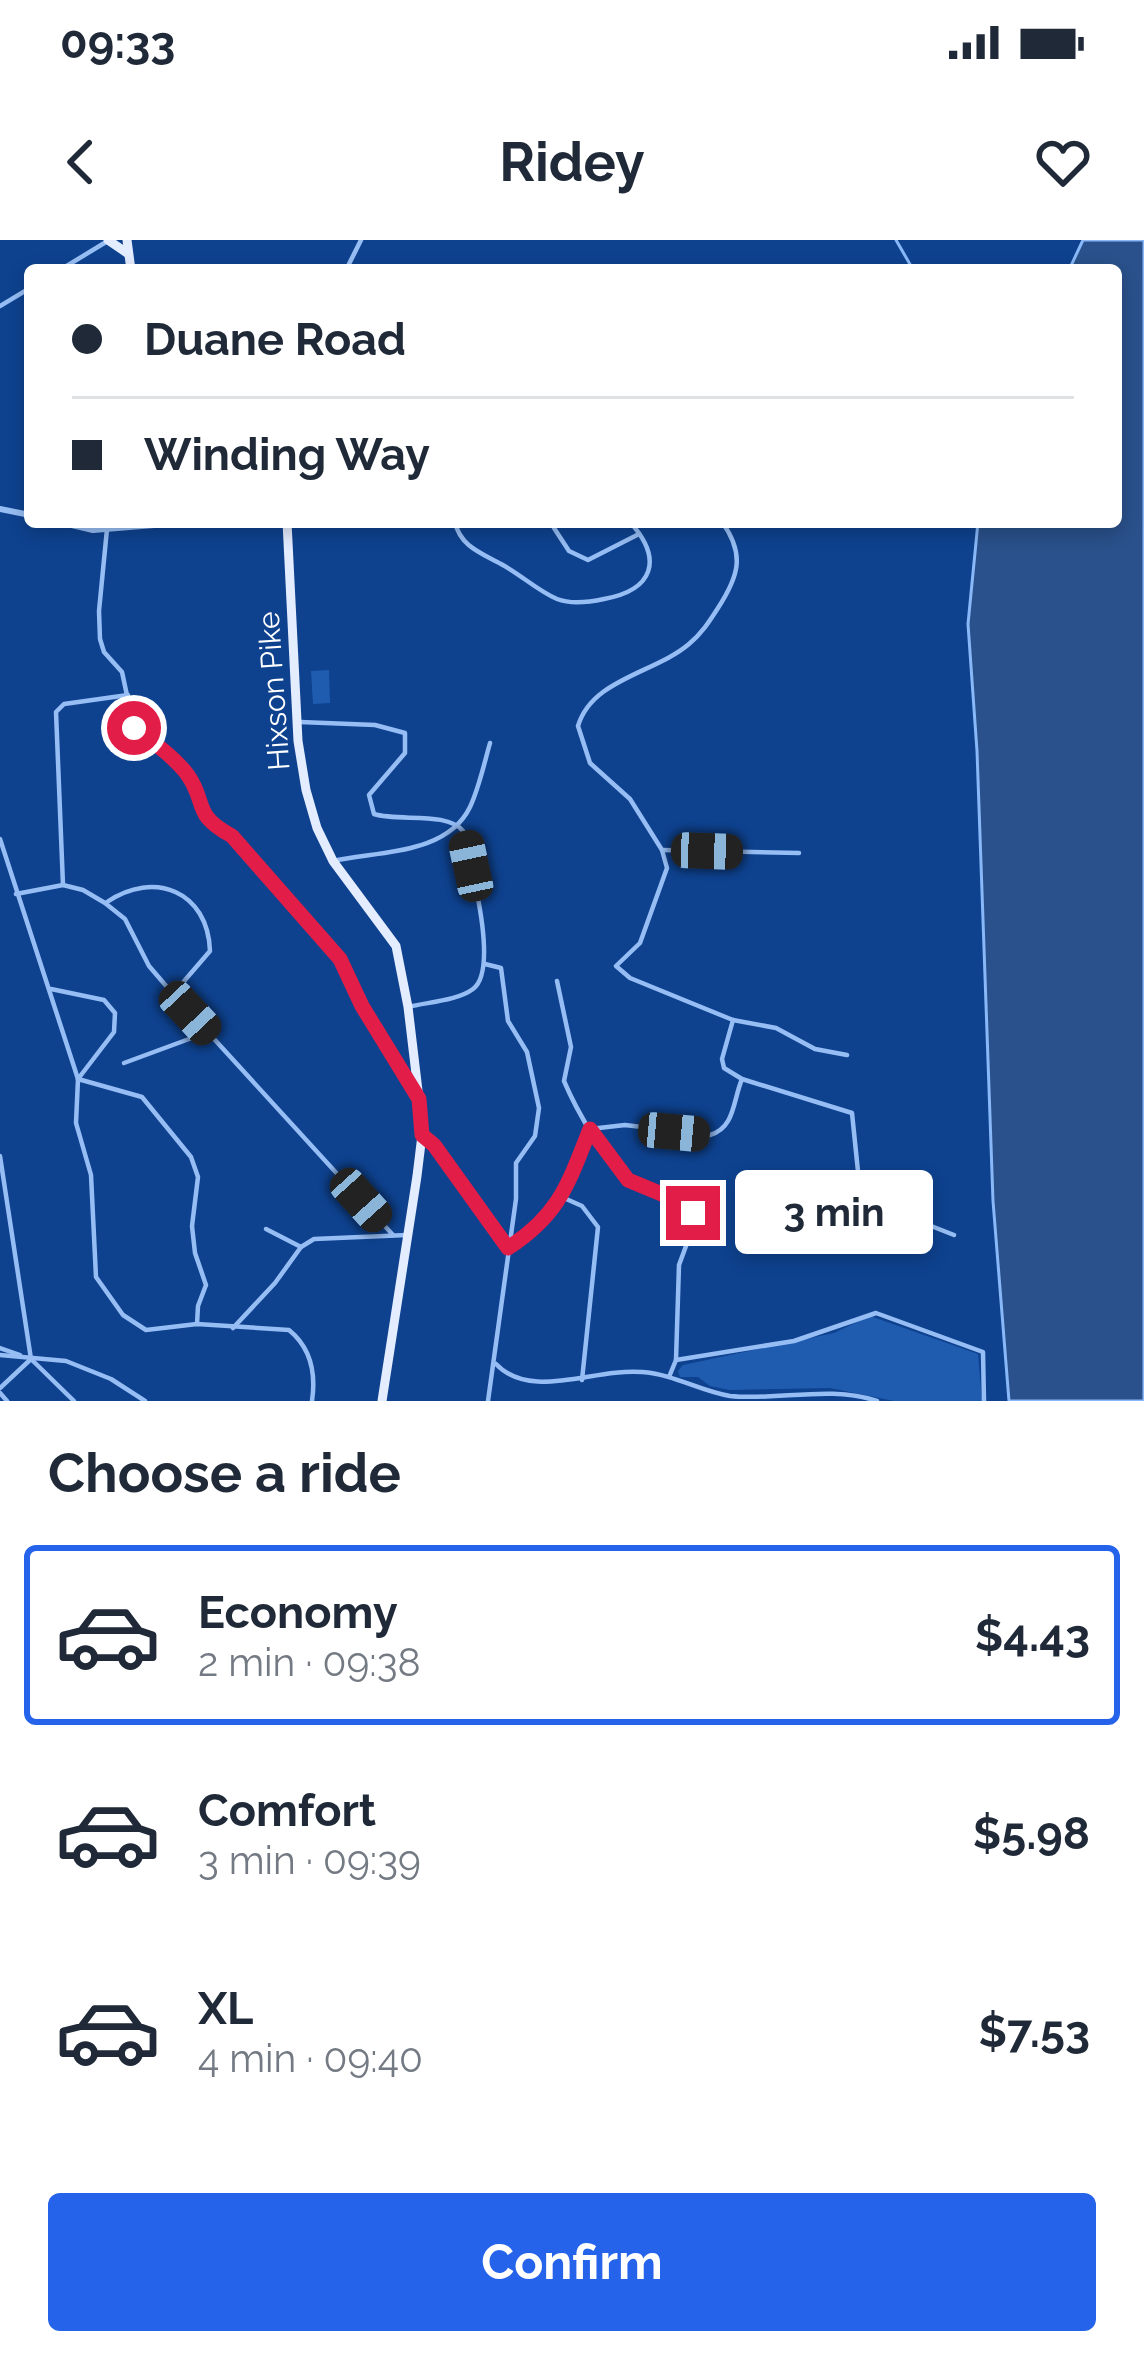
<!DOCTYPE html>
<html lang="en">
<head>
<meta charset="utf-8">
<style>
  :root { --surface:#fff; --page:#f6f6f7; --text:#1f2937; --muted:#747a83; --line:#e0e1e3; --accent:#2563eb }
  body { margin:0; font-family:Raleway,sans-serif; background:var(--page); color:var(--text); height:100vh; display:flex; flex-direction:column; font-size:45px; white-space:nowrap }
  * { box-sizing:border-box; margin:0 }
  p { font-size:39px; color:var(--muted) }
  .icon { flex:none; width:66px; height:66px; fill:none; stroke:currentColor; stroke-width:2; stroke-linecap:round; stroke-linejoin:round }
  .map { position:relative; height:1161px; overflow:hidden }
  .panel { display:flex; flex-direction:column; background:var(--surface); flex:1 }
  .panel>* { flex:none }
  .top-card { position:absolute; left:24px; top:24px; width:1098px; height:264px; border-radius:12px; box-shadow:0 6px 18px #0003; display:grid; align-content:center; height:264px; padding:0 48px; background:var(--surface) }
  .end { position:absolute; width:54px; height:54px; margin:-27px; border:15px solid #e11d48; background:#fff; box-shadow:0 0 0 6px #fff }
  .from { border-radius:50% }
  .bubble { position:absolute; height:84px; border-radius:12px; background:var(--surface); box-shadow:0 6px 18px #0003; font-size:39px; font-weight:700; line-height:84px; text-align:center }
  .car { position:absolute; width:36px; height:72px; margin:-36px -18px; border-radius:15px; box-shadow:0 0 9px 3px #0007; background:linear-gradient(#222 24%,#8ab4d8 0 40%,#222 0 76%,#8ab4d8 0 86%,#222 0) }
  .top-card b { display:flex; align-items:center; gap:42px; height:114px; font-size:45px }
  .top-card b+b { border-top:3px solid var(--line) }
  .top-card i { width:30px; height:30px; background:var(--text) }
  ul { padding:0; list-style:none }
  li { display:flex; align-items:center; gap:36px; height:180px; margin:0 24px 18px; padding:0 24px; border:6px solid transparent; border-radius:12px }
  li div { flex:1 }
  li b { display:block; font-size:45px }
  li em { font-style:normal; font-weight:700 }
  li.on { border-color:var(--accent) }
  li>.icon { width:108px; height:108px; stroke-width:1.5 }
  h2 { padding:0 48px; font-size:54px; line-height:144px }
  .cta { display:flex; gap:24px; margin-top:auto; padding:24px 48px }
  .cta a { flex:1; height:138px; border-radius:12px; background:var(--accent); color:#fff; font-size:48px; font-weight:700; line-height:138px; text-align:center }
  .status { display:flex; justify-content:space-between; align-items:center; height:84px; padding:0 60px; background:var(--surface); direction:ltr }
  .status svg { height:33px; fill:currentColor }
  header { display:flex; justify-content:space-between; align-items:center; height:156px; padding:0 48px; background:var(--surface); font-size:54px; font-weight:700 }
  .map>svg:first-child { display:block }
  .green { fill:#1f5baf }
  .water { fill:#2a518b; stroke:#88b8f8; stroke-width:3 }
  .lines { fill:none; stroke-linecap:round; stroke-linejoin:round }
  .stream { stroke:#88b8f8; stroke-width:3 }
  .minor { stroke:#97bef4; stroke-width:4.5 }
  .tertiary { stroke:#97bef4; stroke-width:6 }
  .primary { stroke:#e4edff; stroke-width:9 }
  .route { stroke:#e11d48; stroke-width:15 }
  .labels { text-anchor:middle; stroke-width:9; stroke-linejoin:round; paint-order:stroke }
  .street-label { font-size:30px; fill:#fff; stroke:#0e428f }
</style>
</head>
<body>
<div class="status"><b>09:33</b><svg viewBox="0 0 49 12"><path d="M0 12V9h3v3zM5 12V6h3v6zM10 12V3h3v9zM15 12V0h3v12zM26 1h20v11H26zM47 4h2v5h-2z"/></svg></div>
<header><svg class="icon" aria-label="back" viewBox="0 0 24 24"><path d="M15 5l-7 7 7 7"/></svg>Ridey<svg class="icon" aria-label="heart" viewBox="0 0 24 24"><path d="M12 20l-8-8c-3-5 5-10 8-4 3-6 11-1 8 4z"/></svg></header>
<div class="map">
<svg width="1144" height="1161" viewBox="0 0 1144 1161">
  <rect width="100%" height="100%" fill="#0e428f"/>
  <!-- green -->
  <g class="green">
    <path d="M329 430 330 463 313 464 311 431Z"/>
    <path d="M870 1076 978 1114 982 1161H894L830 1148 730 1150 710 1146 698 1137H680L678 1131 683 1125 834 1093Z"/>
  </g>
  <!-- water -->
  <path class="water" d="M1083 0H1144V1161H1009L993 961 977 511 968 384 978 282H1116V30H1069Z"/>
  <g class="lines">
    <!-- stream -->
    <path class="stream" d="M896 0 911 26 926 30"/>
    <!-- minor -->
    <g class="minor">
      <path d="M60 30 106 2"/>
      <path d="M346 30 361 0"/>
      <path d="M0 66 30 48"/>
      <path d="M455 282C460 306 481 313 501 324 520 334 538 351 557 359 570 364 590 362 604 359 653 350 664 320 630 282"/>
      <path d="M555 282 554 288 569 311 588 320 639 294"/>
      <path d="M722 282C746 315 738 337 718 368 709 382 702 393 689 404 655 433 592 439 578 486L590 523 630 559 662 610 667 628 640 703 616 726 630 738 733 780 776 788 815 809 847 815"/>
      <path d="M107 289 99 371 100 399 104 412 122 432 134 488 189 537 200 569 212 585 232 596 341 719 362 767 416 854"/>
      <path d="M300 482 375 485 405 493V513L369 555 374 574C399 582 447 571 463 591 470 622 500 729 473 749 457 761 427 762 408 767"/>
      <path d="M0 599 78 839 76 883 91 935 96 1037 123 1075 146 1090 197 1084 289 1090C311 1108 316 1134 312 1161"/>
      <path d="M662 610 799 613"/>
      <path d="M333 621C378 611 447 615 470 567 479 548 484 524 490 503"/>
      <path d="M63 645 56 472 64 464 128 455"/>
      <path d="M16 654 63 645 83 650 105 663 125 679 149 726 173 754 393 995"/>
      <path d="M107 662C154 630 208 651 210 711L173 754"/>
      <path d="M485 724 501 728 508 781 527 812 539 868 535 896 516 923V959L488 1161"/>
      <path d="M557 741 571 807 564 841C575 867 608 928 632 942 654 955 683 955 696 979L679 1025 676 1120 669 1137"/>
      <path d="M51 749 104 760 115 773 114 792 78 839"/>
      <path d="M733 780 722 819 724 828 742 839 852 873 860 951 865 960 954 995"/>
      <path d="M124 823 208 792"/>
      <path d="M78 839 142 857 191 917 198 937 192 986 195 1013 206 1045 198 1066 197 1084"/>
      <path d="M590 889 625 885 710 895C735 888 733 860 742 839"/>
      <path d="M425 897 508 1008"/>
      <path d="M0 916 31 1119 74 1161"/>
      <path d="M564 958 582 966 598 987 582 1140"/>
      <path d="M266 989 301 1007"/>
      <path d="M508 1008C560 975 569 944 590 889"/>
      <path d="M233 1088 275 1043 301 1007 314 999 407 995"/>
      <path d="M0 1108 20 1115"/>
      <path d="M0 1115 66 1121 111 1139 145 1161"/>
      <path d="M676 1120 794 1101 876 1073 983 1112 984 1161"/>
      <path d="M496 1124C531 1161 593 1128 642 1132 673 1134 700 1151 730 1156 779 1161 829 1145 877 1161"/>
      <path d="M0 1148 31 1119"/>
      <path d="M0 1153 7 1161"/>
    </g>
    <!-- tertiary -->
    <g class="tertiary">
      <path d="M0 269 30 275"/>
      <path d="M59 282 93 290 191 282"/>
    </g>
    <!-- primary -->
    <g class="primary">
      <path d="M108 0 127 13"/>
      <path d="M127 0 131 30"/>
      <path d="M287 282 298 501 306 550 317 588 333 621 396 706 408 767 419 859 422 895 417 936 382 1161"/>
    </g>
  </g>
  <g class="lines">
    <!-- route -->
    <path class="route" d="M134 488C152 501 174 517 187 534 208 563 191 574 232 596L340 719 362 766 419 859 422 895 434 905 508 1008C560 974 568 944 590 889L628 940 681 962 693 973"/>
  </g>
  <g class="labels">
    <!-- street labels -->
    <g class="street-label">
      <text transform="translate(274 451) rotate(-94)" y="10">Hixson Pike</text>
    </g>
  </g>
</svg>
<i class="end from" style="left:134px;top:488px"></i>
<i class="end" style="left:693px;top:973px"></i>
<div class="bubble" style="left:735px;top:930px;width:198px">3 min</div>
<i class="car" style="left:707px;top:611px;rotate:92deg"></i>
<i class="car" style="left:471px;top:626px;rotate:348deg"></i>
<i class="car" style="left:190px;top:773px;rotate:137deg"></i>
<i class="car" style="left:674px;top:892px;rotate:95deg"></i>
<i class="car" style="left:361px;top:960px;rotate:138deg"></i>
<div class="top-card">
<b><i class="from"></i>Duane Road</b>
<b><i></i>Winding Way</b>
</div>
</div>
<section class="panel">
<h2>Choose a ride</h2>
<ul>
<li class="on"><svg class="icon" aria-label="car" viewBox="0 0 24 24"><path d="M5 17H2v-5l4-1 3-4h7l3 4 3 1v5h-3M9 17h6M6 11h13"/><circle cx="7" cy="17" r="2"/><circle cx="17" cy="17" r="2"/></svg><div><b>Economy</b><p>2 min · 09:38</p></div><em>$4.43</em></li>
<li><svg class="icon" aria-label="car" viewBox="0 0 24 24"><path d="M5 17H2v-5l4-1 3-4h7l3 4 3 1v5h-3M9 17h6M6 11h13"/><circle cx="7" cy="17" r="2"/><circle cx="17" cy="17" r="2"/></svg><div><b>Comfort</b><p>3 min · 09:39</p></div><em>$5.98</em></li>
<li><svg class="icon" aria-label="car" viewBox="0 0 24 24"><path d="M5 17H2v-5l4-1 3-4h7l3 4 3 1v5h-3M9 17h6M6 11h13"/><circle cx="7" cy="17" r="2"/><circle cx="17" cy="17" r="2"/></svg><div><b>XL</b><p>4 min · 09:40</p></div><em>$7.53</em></li>
</ul>
<div class="cta"><a>Confirm</a></div>
</section>
</body>
</html>
